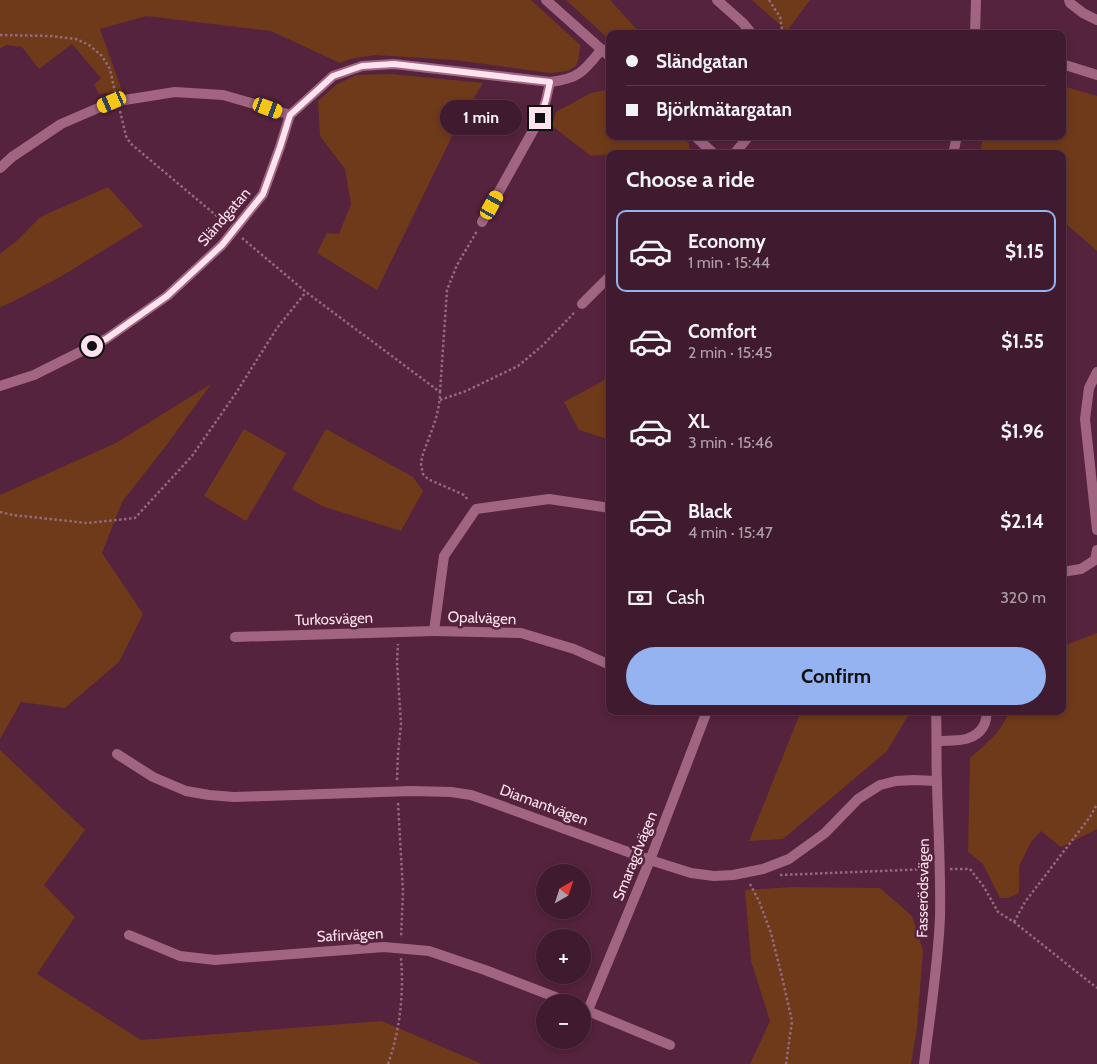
<!DOCTYPE html>
<html lang="en">
<head>
<meta charset="utf-8">
<style>
  :root { --surface:#401a2e; --page:#4b273a; --text:#f1f3f6; --muted:#aea1aa; --line:#59384a; --accent:#95b2f1 }
  body { margin:0; font-family:Cabin,sans-serif; background:var(--page); color:var(--text); height:100vh; display:flex; flex-direction:column; font-size:19px; white-space:nowrap }
  * { box-sizing:border-box; margin:0 }
  p { font-size:16px; color:var(--muted) }
  .icon { flex:none; width:28px; height:28px; fill:none; stroke:currentColor; stroke-width:2; stroke-linecap:round; stroke-linejoin:round }
  .map { position:relative; flex:1; overflow:hidden }
  .panel { position:absolute; left:606px; top:150px; width:460px; height:565px; display:flex; flex-direction:column; background:var(--surface); border-radius:10px; box-shadow:0 2px 8px #0003,0 0 0 1px var(--line) }
  .panel>* { flex:none }
  .banner { position:absolute; left:606px; top:30px; width:460px; height:110px; border-radius:10px; box-shadow:0 2px 8px #0003,0 0 0 1px var(--line); display:grid; align-content:center; height:110px; padding:0 20px; background:var(--surface) }
  .needle { width:32px; rotate:39deg }
  .controls { position:absolute; left:536px; top:864px; display:grid; gap:10px }
  .controls a { display:grid; place-items:center; width:55px; height:55px; border-radius:50%; background:var(--surface); box-shadow:0 2px 8px #0003,0 0 0 1px var(--line); font-size:25px }
  .end { position:absolute; width:22px; height:22px; margin:-11px; border:6px solid #fde3ee; background:#111; box-shadow:0 0 0 2px #111 }
  .from { border-radius:50% }
  .bubble { position:absolute; height:35px; border-radius:18px; background:var(--surface); box-shadow:0 2px 8px #0003,0 0 0 1px var(--line); font-size:16px; font-weight:700; line-height:35px; text-align:center }
  .car { position:absolute; width:15px; height:30px; margin:-15px -8px; border-radius:6px; box-shadow:0 0 4px 1px #0007; background:linear-gradient(#f5c518 24%,#345 0 40%,#f5c518 0 76%,#345 0 86%,#f5c518 0) }
  .banner b { display:flex; align-items:center; gap:18px; height:48px; font-size:19px }
  .banner b+b { border-top:1px solid var(--line) }
  .banner i { width:12px; height:12px; background:var(--text) }
  ul { padding:0; list-style:none }
  li { display:flex; align-items:center; gap:15px; height:82px; margin:0 10px 8px; padding:0 10px; border:2px solid transparent; border-radius:10px }
  li div { flex:1 }
  li b { display:block; font-size:19px }
  li em { font-style:normal; font-weight:700 }
  li.current { border-color:var(--accent) }
  li>.icon { width:45px; height:45px; stroke-width:1.5 }
  h2 { padding:0 20px; font-size:22px; line-height:60px }
  .pay { display:flex; align-items:center; gap:12px; height:55px; padding:0 20px; font-size:19px }
  .pay p { margin-inline-start:auto }
  .primary-button { display:flex; gap:10px; margin-top:auto; padding:10px 20px }
  .primary-button a { flex:1; height:58px; border-radius:30px; background:var(--accent); color:#111; font-size:20px; font-weight:700; line-height:58px; text-align:center }
  .map>svg:first-child { display:block }
  .green { fill:#6f3a19 }
  .lines { fill:none; stroke-linecap:round; stroke-linejoin:round }
  .path { stroke:#936a7e; stroke-width:2.5; stroke-dasharray:2.5 2.5; stroke-linecap:butt }
  .minor { stroke:#a16582; stroke-width:10 }
  .tertiary { stroke:#a16582; stroke-width:10 }
  .route { stroke:#fde3ee; stroke-width:6 }
  .labels { text-anchor:middle; stroke-width:5; stroke-linejoin:round; paint-order:stroke }
  .street-label { font-size:15px; fill:#fde3ee; stroke:#55233d }
</style>
</head>
<body>
<div class="map">
<svg width="1097" height="1064" viewBox="0 0 1097 1064">
  <rect width="100%" height="100%" fill="#55233d"/>
  <!-- green -->
  <g class="green">
    <path d="M0 0H531L566 32 580 45 579 57 576 66 567 71 550 73 455 60 375 55 350 59 340 63 271 31 146 16 100 29 122 91 99 94 94 85 101 78 72 44 39 69 22 47 6 45 0 49Z"/>
    <path d="M566 0H610L641 34H610V40Z"/>
    <path d="M752 0H810L787 31Z"/>
    <path d="M391 74 483 83 458 124 377 290 317 253 327 233 339 234 351 204 345 169 320 136 318 101 336 85 356 75Z"/>
    <path d="M1063 86 1097 96V251L1063 221 1062 154H979L984 136H1062Z"/>
    <path d="M610 89V136H679L689 143V154H671L664 149 591 156 552 126 556 112 591 93Z"/>
    <path d="M108 187 143 226 60 277 10 303 0 307V254L19 239 40 217Z"/>
    <path d="M610 374V440L579 430 564 402 601 382Z"/>
    <path d="M211 384 165 447 122 502 102 553 143 614 119 662 65 708 21 702 0 739V495L116 443Z"/>
    <path d="M244 429 286 453 246 521 204 496Z"/>
    <path d="M326 429 413 477 423 491 401 531 322 506 292 489Z"/>
    <path d="M1097 633V829L1061 847 1041 831 1031 842 1019 866V893L1008 898H1000L983 864 968 852 970 758C982 748 1006 728 1008 711H1062L1063 646Z"/>
    <path d="M801 711H910L909 714 887 751 783 839 749 841Z"/>
    <path d="M0 750 85 830 44 885 75 917 37 974 141 1040 382 1021 482 1064H0Z"/>
    <path d="M793 887 880 888 912 916 923 950 917 1028 911 1064H750L770 1021 751 961 745 890Z"/>
  </g>
  <g class="lines">
    <!-- path -->
    <g class="path">
      <path d="M769 0 780 17 782 29 777 34"/>
      <path d="M0 35 51 36 76 39 89 45 102 56 110 69 115 92"/>
      <path d="M120 111 126 136 130 143 225 223"/>
      <path d="M242 238 306 292 440 392C440 415 429 436 422 457L421 465 423 474 428 479 464 495 468 500"/>
      <path d="M440 392 447 290 457 265 477 231"/>
      <path d="M440 400 466 391 518 366 542 346 575 312"/>
      <path d="M0 512 13 515 87 523 135 518 192 456 236 393 277 328 306 292"/>
      <path d="M397 780 398 754 401 724 397 662 398 644"/>
      <path d="M398 803 403 891 401 938"/>
      <path d="M950 869H970L984 887 998 912 1014 922 1097 988"/>
      <path d="M780 875 930 869"/>
      <path d="M750 884 759 901 771 933 782 977 792 1021 786 1064"/>
      <path d="M1014 922 1025 902 1090 817 1097 804"/>
      <path d="M388 1064C400 1030 404 994 401 958"/>
    </g>
    <!-- minor -->
    <g class="minor">
      <path d="M546 0 610 57"/>
      <path d="M717 0 743 23 752 34"/>
      <path d="M1069 0 1070 3 1083 13 1097 20"/>
      <path d="M695 136 714 154"/>
      <path d="M734 154 749 136"/>
      <path d="M0 168 12 157 61 124 112 102 175 92 223 95 268 108 290 115"/>
      <path d="M482 222 540 118 546 100 550 82"/>
      <path d="M582 304 610 276"/>
      <path d="M1097 372 1089 388 1085 419 1097 530"/>
      <path d="M0 386 34 375 106 339 167 296 222 245 263 194 280 147 290 115 333 76 362 66 394 64 550 82C579 79 584 71 602 49"/>
      <path d="M610 508 549 499 476 509 444 556 434 631 521 633 574 649 610 665"/>
      <path d="M1062 572 1081 569 1095 560 1097 550"/>
      <path d="M235 637 434 631"/>
      <path d="M938 741C954 740 973 743 983 727 986 722 987 717 986 711"/>
      <path d="M117 754 153 777 186 791 209 795 234 797 266 796 411 791 451 792 471 795 491 802 650 860 691 873 714 876 733 875 763 869 789 859 825 833 858 799 880 785 896 781 913 780 937 781"/>
      <path d="M129 935 180 956 215 960 384 947 429 951 485 970 568 1002"/>
      <path d="M583 1009 670 1045"/>
      <path d="M588 1010 650 860 707 711"/>
    </g>
    <!-- tertiary -->
    <g class="tertiary">
      <path d="M975 34 976 0"/>
      <path d="M1062 64 1097 75"/>
      <path d="M953 154 957 136"/>
      <path d="M924 1064C930 1015 938 966 940 917 941 872 938 828 937 783 936 759 937 735 936 711"/>
    </g>
  </g>
  <g class="lines">
    <!-- route -->
    <path class="route" d="M92 346 106 339 167 296 222 245 263 194 280 147 290 115 333 76 362 66 394 64 550 82 546 100 540 118"/>
  </g>
  <g class="labels">
    <!-- street labels -->
    <g class="street-label">
      <text transform="translate(224 217) rotate(-49)" y="5">Sländgatan</text>
      <text transform="translate(482 618) rotate(2)" y="5">Opalvägen</text>
      <text transform="translate(334 619) rotate(-2)" y="5">Turkosvägen</text>
      <text transform="translate(544 805) rotate(20)" y="5">Diamantvägen</text>
      <text transform="translate(635 856) rotate(-68)" y="5">Smaragdvägen</text>
      <text transform="translate(923 888) rotate(-89)" y="5">Fasserödsvägen</text>
      <text transform="translate(350 935) rotate(-3)" y="5">Safirvägen</text>
    </g>
  </g>
</svg>
<div class="controls">
<a><svg class="needle" viewBox="-14 -14 28 28"><path d="M0-13l5 13h-10z" fill="#e53935"/><path d="M0 13l5-13h-10z" fill="#aea1aa"/></svg></a>
<a>+</a>
<a>−</a>
</div>
<i class="end from" style="left:92px;top:346px"></i>
<i class="end" style="left:540px;top:118px"></i>
<div class="bubble" style="left:440px;top:100px;width:82px">1 min</div>
<i class="car" style="left:112px;top:102px;rotate:247deg"></i>
<i class="car" style="left:268px;top:108px;rotate:110deg"></i>
<i class="car" style="left:492px;top:205px;rotate:29deg"></i>
<div class="banner">
<b><i class="from"></i>Sländgatan</b>
<b><i></i>Björkmätargatan</b>
</div>
<section class="panel">
<h2>Choose a ride</h2>
<ul>
<li class="current"><svg class="icon" aria-label="car" viewBox="0 0 24 24"><path d="M5 17H2v-5l4-1 3-4h7l3 4 3 1v5h-3M9 17h6M6 11h13"/><circle cx="7" cy="17" r="2"/><circle cx="17" cy="17" r="2"/></svg><div><b>Economy</b><p>1 min · 15:44</p></div><em>$1.15</em></li>
<li><svg class="icon" aria-label="car" viewBox="0 0 24 24"><path d="M5 17H2v-5l4-1 3-4h7l3 4 3 1v5h-3M9 17h6M6 11h13"/><circle cx="7" cy="17" r="2"/><circle cx="17" cy="17" r="2"/></svg><div><b>Comfort</b><p>2 min · 15:45</p></div><em>$1.55</em></li>
<li><svg class="icon" aria-label="car" viewBox="0 0 24 24"><path d="M5 17H2v-5l4-1 3-4h7l3 4 3 1v5h-3M9 17h6M6 11h13"/><circle cx="7" cy="17" r="2"/><circle cx="17" cy="17" r="2"/></svg><div><b>XL</b><p>3 min · 15:46</p></div><em>$1.96</em></li>
<li><svg class="icon" aria-label="car" viewBox="0 0 24 24"><path d="M5 17H2v-5l4-1 3-4h7l3 4 3 1v5h-3M9 17h6M6 11h13"/><circle cx="7" cy="17" r="2"/><circle cx="17" cy="17" r="2"/></svg><div><b>Black</b><p>4 min · 15:47</p></div><em>$2.14</em></li>
</ul>
<div class="pay"><svg class="icon" aria-label="cash" viewBox="0 0 24 24"><path d="M3 7h18v10H3z"/><circle cx="12" cy="12" r="2"/></svg>Cash<p>320 m</p></div>
<div class="primary-button"><a>Confirm</a></div>
</section>
</div>
</body>
</html>
